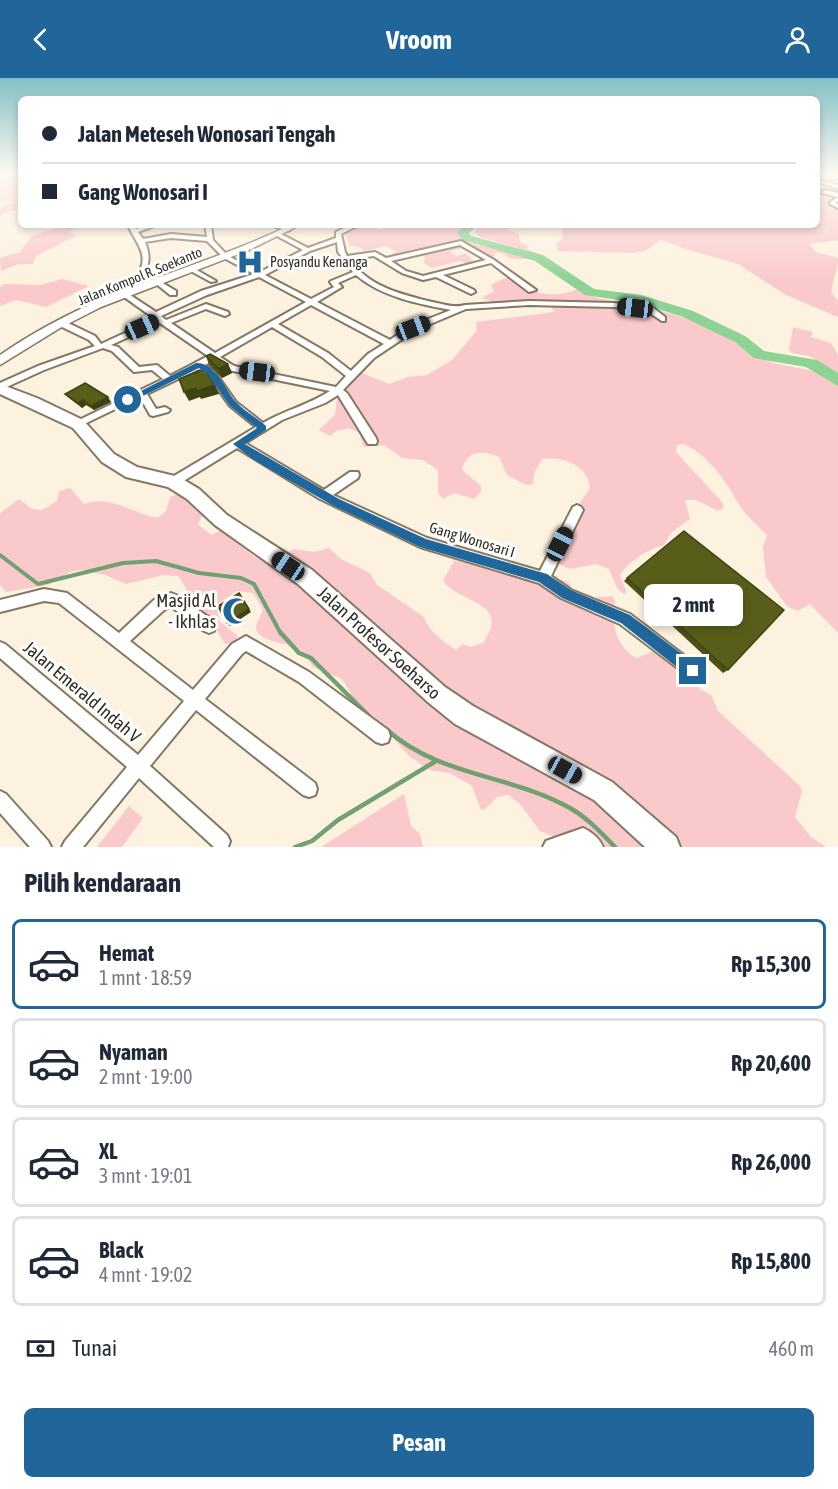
<!DOCTYPE html>
<html lang="id">
<head>
<meta charset="utf-8">
<style>
  :root { --surface:#fff; --page:#f6f6f7; --text:#1f2937; --muted:#747a83; --line:#e0e1e3; --accent:#21669b }
  body { margin:0; font-family:"Asap Condensed",sans-serif; background:var(--page); color:var(--text); height:100vh; display:flex; flex-direction:column; font-size:22px; white-space:nowrap }
  * { box-sizing:border-box; margin:0 }
  p { font-size:20px; color:var(--muted) }
  .icon { flex:none; width:33px; height:33px; fill:none; stroke:currentColor; stroke-width:2; stroke-linecap:round; stroke-linejoin:round }
  .map { position:relative; height:769px; overflow:hidden }
  .panel { display:flex; flex-direction:column; background:var(--surface); flex:1 }
  .panel>* { flex:none }
  .guide { position:absolute; left:18px; top:18px; width:802px; height:132px; border-radius:9px; box-shadow:0 3px 9px #0003; display:grid; align-content:center; height:132px; padding:0 24px; background:var(--surface) }
  .end { position:absolute; width:27px; height:27px; margin:-14px; border:8px solid #21669b; background:#fff; box-shadow:0 0 0 3px #fff }
  .from { border-radius:50% }
  .bubble { position:absolute; height:42px; border-radius:9px; background:var(--surface); box-shadow:0 3px 9px #0003; font-size:20px; font-weight:700; line-height:42px; text-align:center }
  .car { position:absolute; width:18px; height:36px; margin:-18px -9px; border-radius:8px; box-shadow:0 0 4px 2px #0007; background:linear-gradient(#222 24%,#8ab4d8 0 40%,#222 0 76%,#8ab4d8 0 86%,#222 0) }
  .guide b { display:flex; align-items:center; gap:21px; height:57px; font-size:22px }
  .guide b+b { border-top:2px solid var(--line) }
  .guide i { width:15px; height:15px; background:var(--text) }
  ul { padding:0; list-style:none }
  li { display:flex; align-items:center; gap:18px; height:90px; margin:0 12px 9px; padding:0 12px; border:3px solid var(--line); border-radius:9px }
  li div { flex:1 }
  li b { display:block; font-size:22px }
  li em { font-style:normal; font-weight:700 }
  li.on { border-color:var(--accent) }
  li>.icon { width:54px; height:54px; stroke-width:1.5 }
  h2 { padding:0 24px; font-size:27px; line-height:72px }
  .pay { display:flex; align-items:center; gap:15px; height:66px; padding:0 24px; font-size:22px }
  .pay p { margin-inline-start:auto }
  .primary-button { display:flex; gap:12px; margin-top:auto; padding:12px 24px }
  .primary-button a { flex:1; height:69px; border-radius:9px; background:var(--accent); color:#fff; font-size:24px; font-weight:700; line-height:69px; text-align:center }
  header { display:flex; justify-content:space-between; align-items:center; height:78px; padding:0 24px; background:var(--accent); color:#fff; font-size:27px; font-weight:700 }
  .map>svg:first-child { display:block }
  .green { fill:#fac9cb }
  .lines { fill:none; stroke-linecap:round; stroke-linejoin:round }
  .stream-far1 { stroke:#71a172; stroke-width:4 }
  .stream { stroke:#71a172; stroke-width:4.5 }
  .river { fill:#8cd394; fill-rule:evenodd }
  .street-casing { stroke:#847862; stroke-width:4 }
  .secondary-casing { stroke:#847862; stroke-width:3 }
  .primary-casing { stroke:#847862; stroke-width:4 }
  .street { fill:#fff; fill-rule:evenodd }
  .secondary { fill:#fff; fill-rule:evenodd }
  .primary { fill:#fff; fill-rule:evenodd }
  .wall { fill:#4c5116 }
  .shaded-wall { fill:#3e4212 }
  .building { fill:#585e19; stroke:#3e4212; stroke-width:1.5 }
  .route { fill:#21669b }
  .labels { text-anchor:middle; stroke-width:6; stroke-linejoin:round; paint-order:stroke }
  .far-poi-label { font-size:14px; fill:#322d24; stroke:#fff; text-anchor:start }
  .far-street-label { font-size:14px; fill:#322d24; stroke:#fff }
  .street-label { font-size:15px; fill:#322d24; stroke:#fff }
  .near-poi-label { font-size:18px; fill:#322d24; stroke:#fff; text-anchor:end }
  .near-street-label { font-size:18px; fill:#322d24; stroke:#fff }
</style>
</head>
<body>
<header><svg class="icon" aria-label="back" viewBox="0 0 24 24"><path d="M15 5l-7 7 7 7"/></svg>Vroom<svg class="icon" aria-label="person" viewBox="0 0 24 24"><circle cx="12" cy="8" r="4"/><path d="M4 21q1-7 8-7t8 7"/></svg></header>
<div class="map">
<svg width="838" height="769" viewBox="0 0 838 769">
  <rect width="100%" height="100%" fill="#fdf2df"/>
  <!-- green -->
  <g class="green">
    <path d="M0 96H21V131L6 134 0 138V129L12 124 0 123Z"/>
    <path d="M818 108 838 118V162L809 166 816 174 838 180C838 193 833 201 831 214L838 223V239L786 217 738 186 689 172 661 162 645 173 634 175 558 173 556 166 562 161 563 147H818Z"/>
    <path d="M83 147 68 154 77 157 75 158 36 178 33 186H19L1 193 0 180 20 174 32 158 64 148Z"/>
    <path d="M364 147 381 152 389 147H467L460 157 471 165 534 181H511L501 175H495L493 182C477 171 469 166 450 174L457 178 466 175 475 186 470 187 460 183 432 190 424 185 425 179 414 174 394 179 392 176 396 173 386 168 364 173 360 169 349 168 345 154Z"/>
    <path d="M479 147H511L507 151 519 156 520 164 528 168 526 171 541 177 480 159 475 155Z"/>
    <path d="M505 200C514 200 519 206 527 210 541 219 565 218 579 210L597 220 646 228 715 250 741 269 773 285 813 293 838 306V555L810 526 798 533 787 528 766 499 763 469 767 457C757 447 746 438 738 425 725 402 709 378 684 366L677 367 676 374 722 424 724 430 718 433 696 422H685L690 441 672 454 663 468C650 469 625 486 620 498L626 512 625 517 617 510 609 491 596 486 570 491 561 487 554 476 555 463 577 446 580 425 590 410C588 387 563 378 542 381L534 396 533 406 526 407 507 397 499 379C482 372 467 372 462 392L481 408V414L474 421 454 415 443 421 438 415V392L423 382 402 380 384 367 364 369 359 355 350 350 336 353 330 358 319 352 335 337 337 321 356 296 362 295 389 306 408 299 427 297 452 282 477 252 476 244 554 234C546 216 516 227 500 226 494 225 488 222 482 220L494 213 491 207Z"/>
    <path d="M62 201 89 208 46 229 17 222 0 228V209L5 206 40 207Z"/>
    <path d="M793 249 813 254 811 259 831 265 838 277V299C828 294 823 284 813 280 805 275 796 279 789 272Z"/>
    <path d="M70 410 84 426C109 416 132 435 157 440L166 433 170 419 181 415 203 434 198 447 212 457 226 449 253 478 264 484H272L294 471 315 474 329 470 341 481 370 495 377 507 424 539C429 554 443 563 456 572L463 566 470 569 483 565C512 523 460 526 443 503L454 483 479 485 545 502H563L569 505 573 512 588 520 613 518 615 524C610 544 617 571 637 580L653 573 661 574 690 597 700 611 712 618 718 633 800 708 802 713 795 739 810 758 826 769H578L540 753 520 726 508 717 497 719 485 731 481 732 472 708 450 695 430 692 410 679 388 654 353 628 350 614 342 601 313 589C307 581 303 572 293 568 285 565 257 564 256 549 256 545 262 536 263 531L253 515 237 513 216 527 219 543 238 558 235 564 225 566 210 540 191 524 186 510 178 498 164 497 126 506 105 497 83 492 70 494 48 507 6 514 0 507V435L19 421 32 431 42 432 57 423 59 413Z"/>
    <path d="M404 716 411 748 420 756 423 769H321Z"/>
    <path d="M129 728 143 740 122 769H97Z"/>
  </g>
  <g class="lines">
    <!-- stream-far1 -->
    <path class="stream-far1" d="M0 477 38 506 123 485 156 483 199 495 241 500 254 506 281 556"/>
    <!-- stream -->
    <g class="stream">
      <path d="M280 554 299 575 311 580 369 638"/>
      <path d="M386 651C439 699 510 696 570 730 588 740 601 755 615 769"/>
      <path d="M295 769 312 763 338 742 436 683"/>
    </g>
    <!-- river -->
    <path class="river" d="M466 147H478L469 155 471 158 543 177 594 211 641 217 693 233 745 258 764 273 817 282 838 295V308L806 289 754 280 735 264 683 239 639 225 585 217 535 183 463 162 457 155Z"/>
    <defs>
      <g id="street">
        <path d="M836 96H838V99L831 102Z"/>
        <path d="M818 102 838 107V111L818 104Z"/>
        <path d="M824 112 838 115V119L822 115Z"/>
        <path d="M838 119V123L836 125 838 126V130L830 126V124Z"/>
        <path d="M128 147H134L136 151 148 147H157L138 154 143 161 171 156 207 159 205 147H211L213 162 228 178 260 194 303 172 277 158 276 157 279 155 308 170 336 160V154L351 147H359L341 156 345 174 347 178 375 174 386 180 461 163 494 182 536 212 529 214 491 185 443 197 474 212 475 214 471 216 436 199 423 202 402 195 374 178 350 181C367 209 406 218 437 225 446 227 456 230 465 227L529 223 613 225 652 229 665 239V243H662L647 233 613 229 529 227 466 231 416 252 374 280 343 312 347 315 376 360 377 363 376 366H368L338 317 325 325 282 342 245 365 324 412 350 394H358L359 397 358 400 333 417 427 460 540 493 573 429 577 427 581 429 583 432 551 498 571 512 630 536 698 588 700 593 698 598 693 600 688 598 620 546 561 520 539 505 420 469 320 421 237 370 177 407H169L168 404 169 401 256 349 230 328 208 297 199 291 147 316 156 331 165 329 170 332 168 334 153 338 150 337 140 319 78 349 73 346 75 344 163 301 152 292 134 294 112 273 103 270 44 292 0 312V305L38 288 95 268 89 262 58 247V243H64L95 258 101 266 155 241 120 216 119 211C125 205 133 201 138 195 151 177 133 161 128 147ZM171 160 207 163 224 180 254 196 201 213 156 234 127 215V211C143 196 155 189 145 164ZM337 164 338 174 353 194 331 203 330 204 334 209 311 221 265 197 310 173ZM460 167 486 182 423 198 406 193 391 183ZM356 197C382 219 419 226 451 232L410 248 390 262 317 224 340 210 342 209 338 205ZM259 199 306 224 215 275 171 245 206 231 225 238 229 236 228 234 206 226 166 242 161 238 207 217ZM311 227 384 266 368 276 351 293 328 275 278 246ZM160 245 208 278 170 298 157 287 139 289 118 269 111 267ZM272 249 322 279 346 298 336 309 234 288 220 279ZM214 282 228 292 330 313C309 327 285 332 263 345L236 324 214 293 205 287Z"/>
        <path d="M271 147H280L291 151 288 153Z"/>
        <path d="M189 190H193L216 203 211 204 189 192Z"/>
        <path d="M156 201 176 213V217H170L154 204 153 203Z"/>
        <path d="M44 511 67 515 119 555 154 522 171 515 176 517 214 543 216 548 214 553 209 555 204 553 170 528 164 532 130 563 193 612 232 566 246 558 309 594 388 652 390 658 388 664 382 666 376 664 299 604 246 573 242 576 205 621 315 705 317 711 315 717 309 719 303 717 196 632 150 688 227 757 230 763 228 769H214L139 700 83 769H62L65 763 127 689 0 580V564L5 566 138 677 184 623 59 525 44 523 0 534V522Z"/>
        <path d="M0 713 6 716 48 763 51 769H30L0 735Z"/>
        <path d="M583 750C592 754 599 760 603 769H543L546 763Z"/>
      </g>
      <path id="secondary" d="M290 147H300L249 172 101 229 60 250 0 287V277C42 248 87 226 135 208 187 188 240 172 290 147Z"/>
      <path id="primary" d="M0 306 37 320 83 342 114 376 137 389 179 399 199 411 227 437 312 492 445 609 473 628 612 704 676 759 680 769H645L594 722 455 646 429 625 298 506 215 447 187 421 168 409 126 399 102 384 73 350 0 316Z"/>
    </defs>
    <!-- street casing -->
    <use href="#street" class="street-casing"/>
    <!-- secondary casing -->
    <use href="#secondary" class="secondary-casing"/>
    <!-- primary casing -->
    <use href="#primary" class="primary-casing"/>
    <!-- street -->
    <use href="#street" class="street"/>
    <!-- secondary -->
    <use href="#secondary" class="secondary"/>
    <!-- primary -->
    <use href="#primary" class="primary"/>
  </g>
  <!-- wall -->
  <g class="wall">
    <path d="M206 278 228 286 232 295 222 300 209 287Z"/>
    <path d="M65 316 111 324 94 332 86 327 82 330 69 320Z"/>
    <path d="M627 500 728 592 723 595 624 503Z"/>
  </g>
  <!-- shaded-wall -->
  <g class="shaded-wall">
    <path d="M228 286 232 295 222 300 219 291Z"/>
    <path d="M215 307 219 316 201 321 200 319 189 323 184 314 196 310Z"/>
    <path d="M108 319 111 324 94 332 91 328Z"/>
    <path d="M83 322 86 327 82 330 78 325Z"/>
    <path d="M239 515 251 534 230 548 227 545Z"/>
  </g>
  <!-- building -->
  <g class="building">
    <path d="M210 276 228 286 219 291 206 278Z"/>
    <path d="M204 291 215 307 197 313 196 310 184 314 179 301Z"/>
    <path d="M85 305 108 319 91 328 83 322 78 325 65 316Z"/>
    <path d="M684 453 784 532 728 592 627 500Z"/>
    <path d="M239 515 249 531 227 545 218 528Z"/>
  </g>
  <!-- sky -->
  <linearGradient id="sky" x2="0" y2="1"><stop stop-color="#83c0c6"/><stop offset="0.47" stop-color="#fef9f1"/><stop offset="1" stop-color="#fef9f1" stop-opacity="0"/></linearGradient>
  <rect width="838" height="204" fill="url(#sky)"/>
  <!-- route -->
  <path class="route" d="M196 285C216 284 225 312 236 324 244 333 257 340 266 348V352L245 366 339 421 426 461 547 496 571 512 630 537 698 588V598H688L621 545 562 520 539 504 420 469 332 427 254 382 233 366 257 350 230 328 208 297 199 290 131 324 123 322Z"/>
  <!-- icons -->
  <defs>
    <symbol id="hospital-bare" viewBox="-9 -9 18 18"><path d="M-5-5h3v3.5h4V-5h3V5h-3V1.5h-4V5h-3Z" fill="#21669b" stroke="#fff" stroke-width="2.5" paint-order="stroke"/></symbol>
    <symbol id="mosque-bare" viewBox="-9 -9 18 18"><path d="M3.5-4.9A6 6 0 1 0 3.5 4.9A5 5 0 1 1 3.5-4.9Z" fill="#21669b" stroke="#fff" stroke-width="2.5" paint-order="stroke"/></symbol>
  </defs>
  <g fill-rule="evenodd">
    <use href="#hospital-bare" x="231" y="165" width="38" height="38"/>
    <use href="#mosque-bare" x="217" y="514" width="38" height="38"/>
  </g>
  <g class="labels">
    <!-- far-poi labels -->
    <g class="far-poi-label">
      <text x="270" y="189">Posyandu Kenanga</text>
    </g>
    <!-- far-street labels -->
    <g class="far-street-label">
      <text transform="translate(140 198) rotate(-22)" y="5">Jalan Kompol R. Soekanto</text>
    </g>
    <!-- street labels -->
    <g class="street-label">
      <text transform="translate(472 462) rotate(17)" y="5">Gang Wonosari I</text>
    </g>
    <!-- near-poi labels -->
    <g class="near-poi-label">
      <text x="216" y="529">Masjid Al<tspan x="216" dy="21">- Ikhlas</tspan></text>
    </g>
    <!-- near-street labels -->
    <g class="near-street-label">
      <text transform="translate(379 565) rotate(42)" y="6">Jalan Profesor Soeharso</text>
      <text transform="translate(82 614) rotate(40)" y="6">Jalan Emerald Indah V</text>
    </g>
  </g>
</svg>
<i class="end from" style="left:128px;top:322px"></i>
<i class="end" style="left:693px;top:593px"></i>
<div class="bubble" style="left:644px;top:506px;width:99px">2 mnt</div>
<i class="car" style="left:635px;top:230px;rotate:277deg"></i>
<i class="car" style="left:142px;top:249px;rotate:66deg"></i>
<i class="car" style="left:413px;top:250px;rotate:69deg"></i>
<i class="car" style="left:257px;top:294px;rotate:277deg"></i>
<i class="car" style="left:560px;top:466px;rotate:27deg"></i>
<i class="car" style="left:288px;top:488px;rotate:304deg"></i>
<i class="car" style="left:565px;top:692px;rotate:119deg"></i>
<div class="guide">
<b><i class="from"></i>Jalan Meteseh Wonosari Tengah</b>
<b><i></i>Gang Wonosari I</b>
</div>
</div>
<section class="panel">
<h2>Pilih kendaraan</h2>
<ul>
<li class="on"><svg class="icon" aria-label="car" viewBox="0 0 24 24"><path d="M5 17H2v-5l4-1 3-4h7l3 4 3 1v5h-3M9 17h6M6 11h13"/><circle cx="7" cy="17" r="2"/><circle cx="17" cy="17" r="2"/></svg><div><b>Hemat</b><p>1 mnt · 18:59</p></div><em>Rp 15,300</em></li>
<li><svg class="icon" aria-label="car" viewBox="0 0 24 24"><path d="M5 17H2v-5l4-1 3-4h7l3 4 3 1v5h-3M9 17h6M6 11h13"/><circle cx="7" cy="17" r="2"/><circle cx="17" cy="17" r="2"/></svg><div><b>Nyaman</b><p>2 mnt · 19:00</p></div><em>Rp 20,600</em></li>
<li><svg class="icon" aria-label="car" viewBox="0 0 24 24"><path d="M5 17H2v-5l4-1 3-4h7l3 4 3 1v5h-3M9 17h6M6 11h13"/><circle cx="7" cy="17" r="2"/><circle cx="17" cy="17" r="2"/></svg><div><b>XL</b><p>3 mnt · 19:01</p></div><em>Rp 26,000</em></li>
<li><svg class="icon" aria-label="car" viewBox="0 0 24 24"><path d="M5 17H2v-5l4-1 3-4h7l3 4 3 1v5h-3M9 17h6M6 11h13"/><circle cx="7" cy="17" r="2"/><circle cx="17" cy="17" r="2"/></svg><div><b>Black</b><p>4 mnt · 19:02</p></div><em>Rp 15,800</em></li>
</ul>
<div class="pay"><svg class="icon" aria-label="cash" viewBox="0 0 24 24"><path d="M3 7h18v10H3z"/><circle cx="12" cy="12" r="2"/></svg>Tunai<p>460 m</p></div>
<div class="primary-button"><a>Pesan</a></div>
</section>
</body>
</html>
